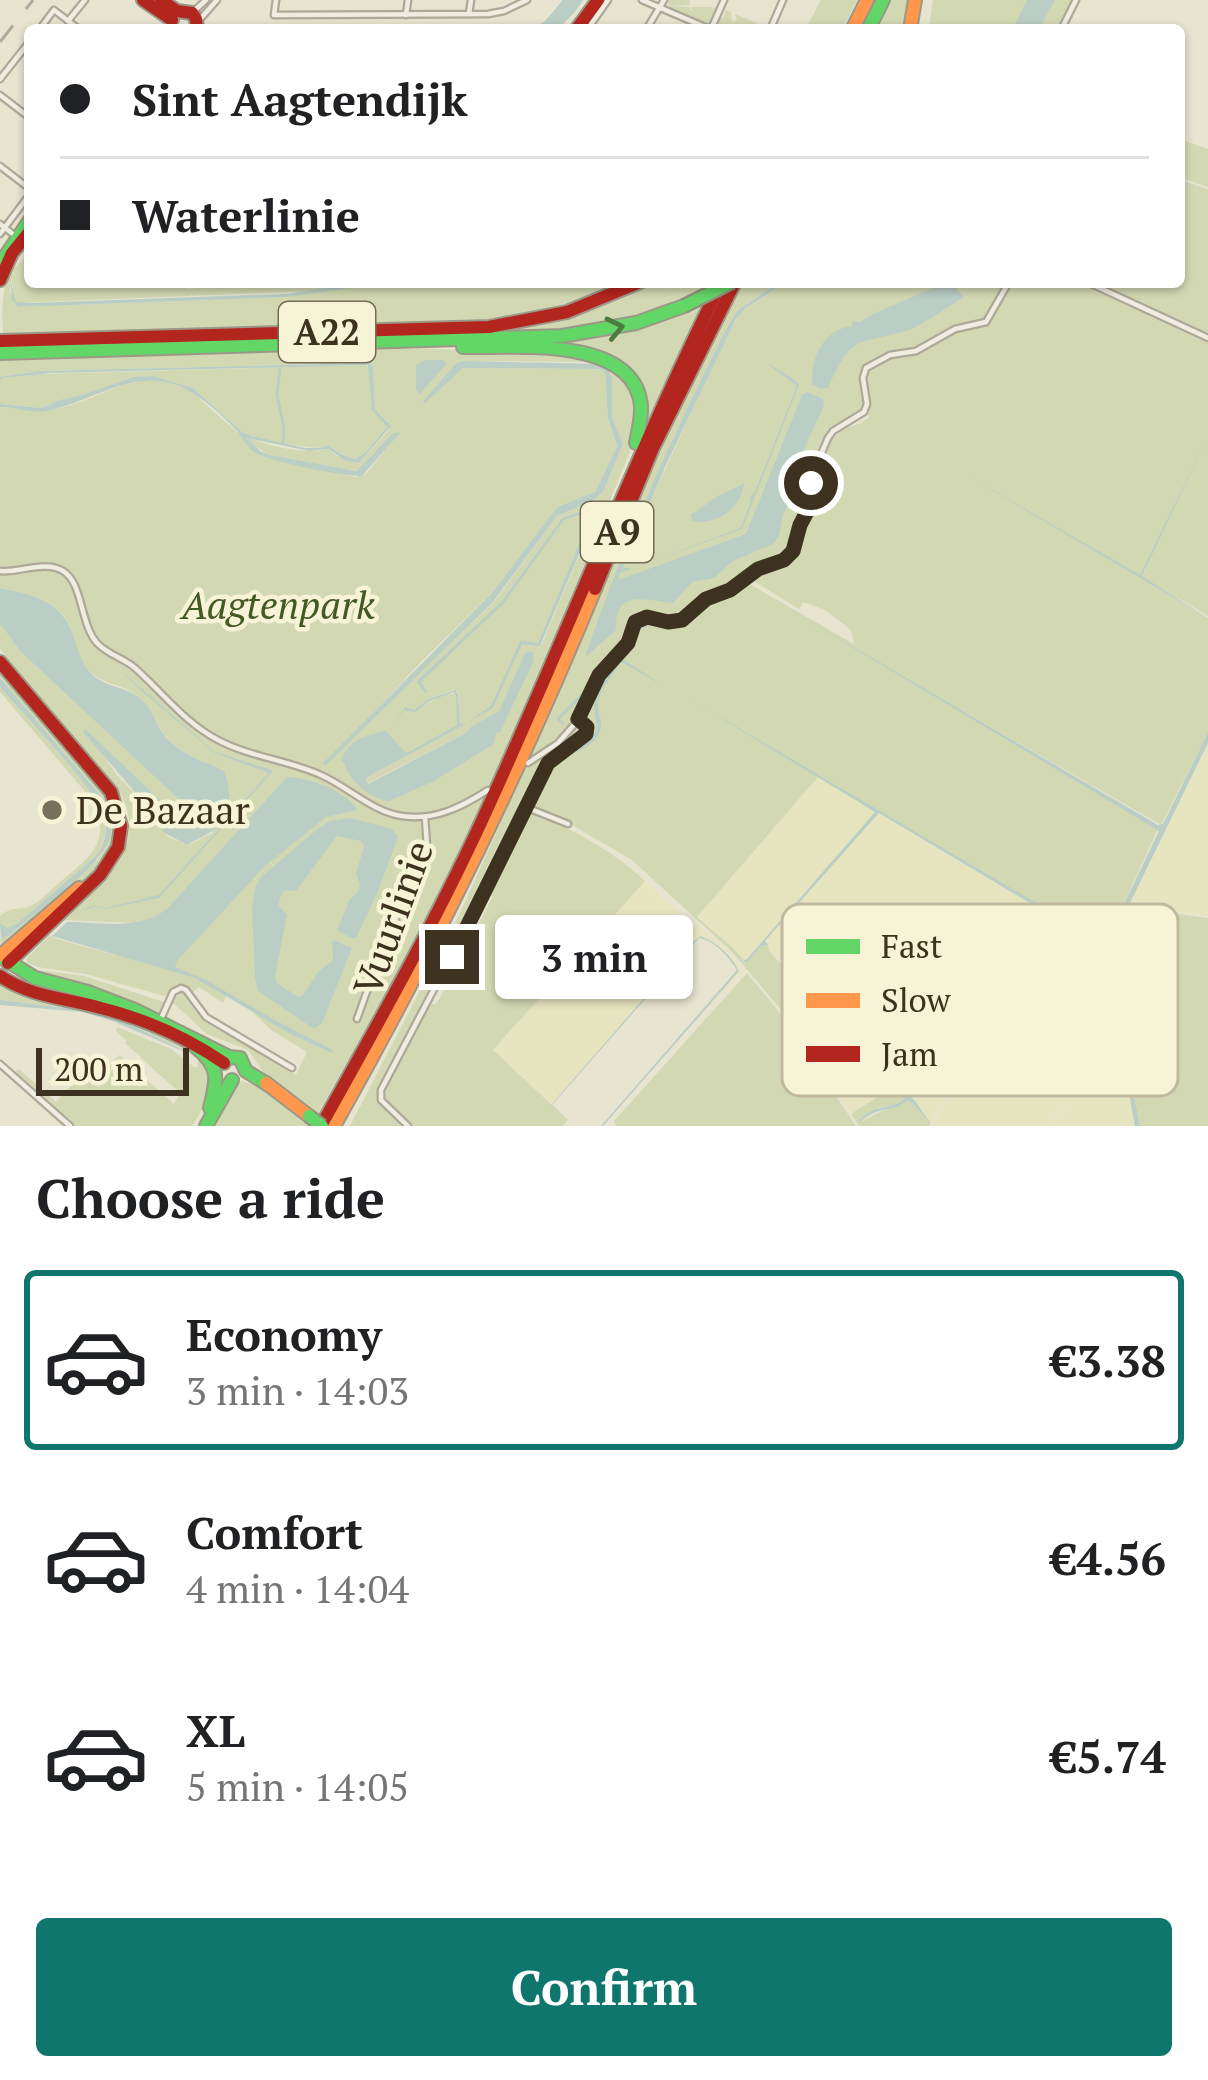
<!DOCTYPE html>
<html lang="en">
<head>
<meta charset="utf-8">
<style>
  :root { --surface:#fff; --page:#f6f6f6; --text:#202124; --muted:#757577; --line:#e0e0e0; --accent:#0f766e }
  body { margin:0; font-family:"PT Serif",serif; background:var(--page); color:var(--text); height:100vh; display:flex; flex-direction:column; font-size:45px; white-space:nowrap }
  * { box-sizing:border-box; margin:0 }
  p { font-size:39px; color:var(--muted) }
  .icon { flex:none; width:66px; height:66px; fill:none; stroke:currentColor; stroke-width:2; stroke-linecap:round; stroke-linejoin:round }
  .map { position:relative; height:1126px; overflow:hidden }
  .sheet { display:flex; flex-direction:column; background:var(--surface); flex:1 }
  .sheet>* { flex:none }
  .guide { position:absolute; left:24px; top:24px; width:1161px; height:264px; border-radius:12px; box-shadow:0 3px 9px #0004; display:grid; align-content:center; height:264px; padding:0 36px; background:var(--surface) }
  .scale { position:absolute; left:36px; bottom:30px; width:153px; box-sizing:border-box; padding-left:12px; border:6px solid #3d321f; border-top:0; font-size:33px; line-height:42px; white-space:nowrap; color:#3d321f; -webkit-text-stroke:9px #f7f3d6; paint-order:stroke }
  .end { position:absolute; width:54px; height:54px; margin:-27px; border:15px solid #3d321f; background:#fff; box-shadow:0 0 0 6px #fff }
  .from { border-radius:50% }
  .bubble { position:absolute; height:84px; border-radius:12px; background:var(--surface); box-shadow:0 3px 9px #0004; font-size:39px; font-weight:800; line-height:84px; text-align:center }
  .guide b { display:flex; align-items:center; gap:42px; height:114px; font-size:45px }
  .guide b+b { border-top:3px solid var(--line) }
  .guide i { width:30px; height:30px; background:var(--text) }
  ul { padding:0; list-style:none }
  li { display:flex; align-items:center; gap:36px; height:180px; margin:0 24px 18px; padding:0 12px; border:6px solid transparent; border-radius:12px }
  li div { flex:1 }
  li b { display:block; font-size:45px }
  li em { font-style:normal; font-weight:800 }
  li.active { border-color:var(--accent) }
  li>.icon { width:108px; height:108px; stroke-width:1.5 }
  h2 { padding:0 36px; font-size:54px; line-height:144px }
  .action { display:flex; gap:24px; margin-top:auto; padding:24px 36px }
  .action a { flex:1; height:138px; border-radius:12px; background:var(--accent); color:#fff; font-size:48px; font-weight:800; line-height:138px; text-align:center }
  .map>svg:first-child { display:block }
  .farmland { fill:#e7e5c0 }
  .green { fill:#d2d9b2; fill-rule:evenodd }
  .water { fill:#bbcec5 }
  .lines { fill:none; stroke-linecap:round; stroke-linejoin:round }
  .stream { stroke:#bbcec5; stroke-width:3 }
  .street-casing { stroke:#ada898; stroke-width:9 }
  .fast-casing { stroke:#9c9888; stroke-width:16 }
  .slow-casing { stroke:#9c9888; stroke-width:16 }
  .jam-casing { stroke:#9c9888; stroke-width:16 }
  .street { stroke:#efece1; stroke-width:4.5 }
  .fast { stroke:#63d668; stroke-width:12 }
  .slow { stroke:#ff974d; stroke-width:12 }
  .jam { stroke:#b3261e; stroke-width:12 }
  .rail { stroke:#aeaca1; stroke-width:3; stroke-dasharray:21 21; stroke-linecap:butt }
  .fast-bridge-casing { stroke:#928e7f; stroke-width:16; stroke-linecap:butt }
  .fast-bridge { stroke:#63d668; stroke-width:12 }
  .oneway { stroke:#4e7c40 }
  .route { stroke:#3d321f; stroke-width:15 }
  .poi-dot { fill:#78705d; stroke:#f7f3d6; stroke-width:4.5 }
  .labels { text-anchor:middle; stroke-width:9; stroke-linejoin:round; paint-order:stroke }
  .shield { fill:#f7f3d6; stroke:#756c56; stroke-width:3 }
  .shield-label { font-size:36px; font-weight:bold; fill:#3d321f }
  .park-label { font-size:39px; font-style:italic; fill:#445a25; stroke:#f7f3d6 }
  .poi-label { font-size:39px; fill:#3d321f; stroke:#f7f3d6; text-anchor:start }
  .street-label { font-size:39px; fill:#3d321f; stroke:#f7f3d6 }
  .key { fill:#f7f3d6; stroke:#bfb99f; stroke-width:3 }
  .key-label { font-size:33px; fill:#3d321f }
</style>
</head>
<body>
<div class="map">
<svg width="1208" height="1126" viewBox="0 0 1208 1126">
  <rect width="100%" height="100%" fill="#e7e4d0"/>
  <!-- farmland -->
  <g class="farmland">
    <path d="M1208 743V916L1130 907 1129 905Z"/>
    <path d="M818 777 1095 942 1094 985 1118 1038 1116 1046 1080 1088 1120 1048 1135 1126H1049L1075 1094 1046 1126H932L1048 920 931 1122 916 1102 787 965 772 950 769 951 765 941 744 960 698 916Z"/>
    <path d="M645 881 695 927 698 925 725 949 744 970 689 1028 739 970 729 956 706 937 697 938 552 1104 493 1051Z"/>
    <path d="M829 1015 894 1086 851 1114 800 1037Z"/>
  </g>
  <!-- green -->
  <g class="green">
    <path d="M666 0H689L690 5 671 6 690 7 691 12 692 7H713V11L715 6 719 7 709 25 668 8 670 6 668 3 666 7Z"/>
    <path d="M821 0H857L842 30H805Z"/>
    <path d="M891 0H909L903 30H876Z"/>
    <path d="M933 0H1075L1060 30H929Z"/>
    <path d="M726 10 731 12 732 22 737 20 735 14 769 28 768 30H726L718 26 716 29 719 17 723 18Z"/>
    <path d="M1179 139 1208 149V187L1179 177Z"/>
    <path d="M1179 180 1208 189V336L1091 282H1179Z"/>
    <path d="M27 256 30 258V265H25L24 271 30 272V282H185L187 289 197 288 198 282H626L561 307 491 319 3 334C2 312 1 293 10 272L15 275 12 270ZM11 278 16 303 313 291 287 297 18 307 10 292Z"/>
    <path d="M651 282H675L667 287 668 289 687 282H713C666 316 604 324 547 331L46 344 491 332C548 325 602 311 651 282Z"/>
    <path d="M745 282H780L744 306 718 345 662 465 611 586 724 342 740 313 786 282H1007L985 319 979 323 953 328 917 349 892 353 867 365 861 377 865 399 863 410C853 419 841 421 831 430 811 448 814 478 809 502 806 513 794 544 788 555L752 570 726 590 702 599 680 619 671 621 647 615 635 620 626 641 601 669 582 708 564 733 529 759 668 429 738 287Z"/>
    <path d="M1011 282H1083L1208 340V616L1142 577 1148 564 1140 575H1136L1208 618V732L1161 825 916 684 1158 829 1113 927 1111 948 766 745 818 777 697 917 733 948 745 963 761 946 768 945 769 951 828 1014 831 1013 837 1020 835 1022 828 1015 800 1037 779 1007 731 951 632 860 565 821 530 806 548 765 589 733 584 711 602 675 640 620C653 618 665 625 679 622 692 619 692 611 701 604 708 599 737 587 746 582L854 644 851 630 825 610 803 602 799 609 750 579 757 573 785 565 798 552 806 521 815 509 817 502 815 482 832 439 844 429 861 423 869 417 866 413 869 406 864 378 868 368 892 357 915 356 958 329 984 325 995 314Z"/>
    <path d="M701 306 645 425 643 403 613 359 503 345C581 342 628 336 701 306Z"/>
    <path d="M398 348 568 353 600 359 625 379 636 400 634 442 609 503 610 505 491 783C471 797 451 812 426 815 386 820 359 789 325 774 290 760 246 756 213 734 184 716 162 689 137 666 126 656 110 653 99 641 80 622 87 583 63 568 47 557 19 570 0 569V407C15 406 31 412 47 410 101 405 134 360 192 392L262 454 355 477 366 474 399 433 358 471 270 455 251 444 245 436C266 446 307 455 329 449L337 456 359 463 389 430 388 422 375 409 373 366 369 363 39 371 0 377V360ZM463 361 599 362 612 378V417L623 444 603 492 591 502 557 516 493 603 324 765 424 659 492 593 557 507 595 492 617 446 608 419 605 372 601 369 463 368 424 400 456 363ZM591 507 596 511V515L542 644 533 645 538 643 593 510 564 520 507 595 562 518ZM534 661 500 731 374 796 362 787 387 734 405 752H409L458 726 456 693 441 696 418 709 429 699 453 690 458 692 460 723H463L369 776 366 781 368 783 464 734 473 726 499 711Z"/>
    <path d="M365 365 370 367 371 405 387 427 365 453 355 459 340 454 330 445 316 448 265 441 241 431 193 388 153 376 133 377 82 395 59 400 42 408 0 404V381L3 378 41 374Z"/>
    <path d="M46 568 60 571 72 583 82 621 100 652 102 650C112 657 125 661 134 669 157 690 176 715 203 732 238 754 278 761 316 775 337 783 353 798 373 807 413 827 451 818 486 795L414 944 318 1113 264 1073 248 1050 207 1034 172 1002 176 993 185 991 200 1014 211 1024 296 1075 307 1052 271 1030 251 1010 298 1038 332 1052 227 994 223 1003 199 987 192 993 185 987 180 986 164 996 86 974 37 967 28 963 26 959 50 935 57 939 115 955 138 923 65 920C100 886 149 848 121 794L0 649V624L21 652 184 803 174 813 85 730 117 775 147 806 168 837 188 845 212 833 215 767C194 758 174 750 161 730 154 719 150 707 140 698 122 682 99 686 84 665 76 654 75 641 71 629 59 599 27 594 0 588V573Z"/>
    <path d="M0 667 108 794C140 851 80 886 40 916 27 925 15 938 1 945L0 938 10 935 98 859C111 839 113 816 101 796L0 678Z"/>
    <path d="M0 687C21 712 98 791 104 816 108 829 104 842 98 854L18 923 7 928 0 923V916C11 907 15 910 27 907 39 904 50 890 59 883 88 858 112 844 94 802L0 692Z"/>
    <path d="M578 725 582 726 581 735 548 760 539 775 450 960 377 1091V1097L405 1126H350L461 911 525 769 560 745Z"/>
    <path d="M530 810C571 830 612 849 645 881L493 1050 568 1120 563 1126H410L383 1100 381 1091 430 1004H436L441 996 493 896 487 894 493 888V881L526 812Z"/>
    <path d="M1127 910 1208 918V1126H1140L1112 986 1118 936Z"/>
    <path d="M24 965 30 969 84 976 167 1003 158 1015 141 1006 135 1008C116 999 98 989 79 983 58 977 39 978 21 966Z"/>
    <path d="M747 973 783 1017 856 1126H616L614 1121Z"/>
    <path d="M2 983 136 1023 202 1054 214 1072 207 1102 192 1126H74L14 1073 19 1069 56 1102 97 1057 109 1066 119 1055 174 1104 180 1093 125 1043 127 1041 116 1031 117 1027 171 1049 194 1067H198V1057L136 1027 90 1011 0 1000V984Z"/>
    <path d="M243 1081C268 1090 291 1107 312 1124L310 1126H210L234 1084Z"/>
    <path d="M894 1086 906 1099C889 1111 876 1101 862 1122 877 1111 893 1109 909 1100L931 1122 929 1126H859L851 1114Z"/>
  </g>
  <!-- water -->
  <g class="water">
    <path d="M563 0H583L574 13 557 30H530L545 21Z"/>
    <path d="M1027 0H1055L1038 30H1012Z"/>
    <path d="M10 278 16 302 30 303 286 294 366 282H412H392L287 297 18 307 12 300Z"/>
    <path d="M780 282H786L745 309 736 319 665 467 623 567 632 569 620 573 618 580 746 534 802 395 807 392 823 399 824 406 792 474 795 495 783 514 779 536 773 544 733 561 714 578 692 582 673 603C647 601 614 587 616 630L587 656 586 654C623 544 672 437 724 333L738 310Z"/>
    <path d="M945 283 952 284 964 297C949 306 920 327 906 331 854 346 853 333 828 388L821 389 812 384C811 357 823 330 852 326L853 321 860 322 873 314Z"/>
    <path d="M425 360H442L447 363 419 395 416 389V365Z"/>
    <path d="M463 361 605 364 612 378V417L623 444 603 492 591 502 557 516 492 603 325 766 323 763 492 593 557 507 595 492 617 446 608 419 605 372 601 369 463 368 425 403 423 401 456 363Z"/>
    <path d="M765 362 792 378 799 385 742 529 638 566 741 528 750 504V496L754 494 797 386Z"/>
    <path d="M369 363 373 366 375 409 391 426 359 463 344 460 329 449 309 451 247 438 260 451 271 455 357 471 393 433H400L362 476C342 476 270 462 254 452 247 448 242 437 237 431 220 413 194 389 170 383 125 372 88 404 45 411 29 414 15 406 0 407V404L42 408 59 400 82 395 133 377 153 376 193 388 241 431 252 436 306 448H319L329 445 340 454 355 459 365 453 387 427 372 410 368 365 51 373 3 378 0 381V377L39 371Z"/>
    <path d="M1208 436 1142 576 1208 618 961 472 1140 575Z"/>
    <path d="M744 483C741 510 716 525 692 521L691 514C700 510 706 504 713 499 722 493 735 489 744 483Z"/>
    <path d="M592 507 596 514 541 644 539 646 522 644 493 708 468 722 491 706 520 641 538 643 593 510 564 520 504 603 421 682 427 692 425 693 417 682 419 679 502 601 562 518Z"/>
    <path d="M0 588C27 594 56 598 70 627 78 645 78 662 94 676 109 689 129 686 143 701 152 709 155 722 162 732 177 754 202 760 224 771 233 792 231 813 214 829 207 836 196 839 187 845L163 832 147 806 83 732 85 729 174 813 183 803 21 652 0 624Z"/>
    <path d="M785 607 1158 825 1163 824 1208 732V743L1129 905 1133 908 1208 918 1129 909 1120 924 1112 986 1140 1126H1135L1120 1048 1080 1088 1116 1046 1118 1039 1093 985 1096 966 1091 959 1095 942 879 813 765 941 768 945 761 946 746 963 720 937 744 960 747 959 875 812 686 697 1111 947 1113 927 1159 831Z"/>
    <path d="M655 623 669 627 684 625 668 628 655 624 637 630 631 646 621 658 664 686 621 662C613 674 598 691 598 706 598 713 602 719 601 726 600 742 580 752 566 756L597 731C597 721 592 710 595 701 601 673 627 655 636 629Z"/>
    <path d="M530 651 533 653 534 661 500 732 496 733 494 744 432 782 389 801C368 798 351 782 344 763L341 761C347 741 366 734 386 731L405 752H409L457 725 456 695 454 692 430 701 415 712 404 710 389 729 405 707 414 710 429 699 455 690 458 694 460 723 465 724 369 776 366 780 368 784 464 734 472 726 499 711 525 653Z"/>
    <path d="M118 668 215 752 272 770V772L159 898 105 909 100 906 83 910 76 915C82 908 97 903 106 908L159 895 269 773 215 753 144 693Z"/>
    <path d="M0 678 101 796C108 807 112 819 111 833 106 865 35 912 10 935L1 939 0 923 7 928 18 923 98 854C105 842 108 829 104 816 98 791 21 712 0 687Z"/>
    <path d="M287 777C310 778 347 791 357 810L326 817 264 867 177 961 175 967 206 980 269 1017 333 1050 332 1053 292 1035 195 978 52 936 67 922C102 922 137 931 167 909Z"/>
    <path d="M351 818 392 829 398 837 378 891 356 938H351L337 930 350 899 357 893 360 885 356 874 364 846 361 841 337 836 296 891 285 890 279 899V906L287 915 275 977 278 984 299 997 303 995 319 971 333 960 332 942 334 940 352 948 322 1023 314 1029 258 991 255 978 252 907 256 885 262 876 320 827 330 821Z"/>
    <path d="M701 936C717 942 732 957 739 971L603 1126H601L737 970C729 957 714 940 699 938L552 1105 567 1120 551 1105 692 943Z"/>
    <path d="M0 1000 90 1011 136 1027 199 1058 115 1022 83 1012 0 1005Z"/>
    <path d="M837 1020 916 1102 928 1120 909 1100 897 1107 875 1112 858 1122C874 1103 889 1111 905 1099L835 1022Z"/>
  </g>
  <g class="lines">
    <!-- stream -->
    <g class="stream">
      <path d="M280 368 277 395 284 428 283 443"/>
      <path d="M563 724 558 719 583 694"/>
    </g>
    <defs>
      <g id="street">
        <path d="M276 0 274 15 488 14 504 11 527 0"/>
        <path d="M642 0 712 30"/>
        <path d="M193 12 206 0"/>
        <path d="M469 14 471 0"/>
        <path d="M406 15 408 0"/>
        <path d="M202 17 217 0"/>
        <path d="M68 21 85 0"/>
        <path d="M712 27 724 0"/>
        <path d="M39 30 54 10 80 30"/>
        <path d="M587 30 608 0"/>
        <path d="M646 30 664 0"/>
        <path d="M770 30 783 0"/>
        <path d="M1061 30 1076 0"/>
        <path d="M0 79 30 41"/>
        <path d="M0 95 30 118"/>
        <path d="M0 166 30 189"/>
        <path d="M0 224 18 238"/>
        <path d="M0 234 30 194"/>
        <path d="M1087 282 1208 338"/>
        <path d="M0 571C19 573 45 560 63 571 83 583 80 624 97 643 108 655 124 658 135 668 162 692 185 723 218 740 250 757 288 760 321 775 348 787 373 812 402 816 434 821 462 807 488 790"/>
        <path d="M528 763 558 743 579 719 600 675 627 643 639 619 647 617 668 623 682 620 706 600 721 595 758 569 789 556 812 501 814 471 828 438 833 431 864 412 867 404 863 378 866 368 890 355 916 351 955 329 986 322 1009 282"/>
        <path d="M528 808 568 824"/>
        <path d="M357 1019 380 955 427 846 425 817"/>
        <path d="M160 1021 173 992 181 988 186 990 206 1017 292 1068"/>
        <path d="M0 1064 70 1126"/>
        <path d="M408 1126 381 1100V1090L494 875 548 763 585 734 587 727 579 719"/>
      </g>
      <g id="fast">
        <path d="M868 30 883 0"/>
        <path d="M0 264 30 220"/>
        <path d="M463 347C513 348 635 335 641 406 642 417 638 432 636 443"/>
        <path d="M0 353 562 336 636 323 684 306"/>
        <path d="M0 956 35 978 88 992 135 1010 229 1057 240 1058 246 1071 267 1084"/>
        <path d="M196 1047C221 1068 217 1079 210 1108"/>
        <path d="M206 1126 232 1080"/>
      </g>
      <g id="slow">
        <path d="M852 30 867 0"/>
        <path d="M910 30 915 0"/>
        <path d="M1 955 79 888"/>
        <path d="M266 1083 309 1116"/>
        <path d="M334 1126C432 952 519 774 595 589"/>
      </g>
      <g id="jam">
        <path d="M143 0 172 20"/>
        <path d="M161 0 177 11 192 13"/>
        <path d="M192 13 196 19 197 30"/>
        <path d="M576 30 598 0"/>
        <path d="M0 280 12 253 30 231"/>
        <path d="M0 341 489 327 567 312 640 282"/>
        <path d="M595 589 653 448 735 282"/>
        <path d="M0 662 111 792 121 826 118 847 100 875 8 963"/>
        <path d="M0 976C31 997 66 998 101 1008 145 1019 186 1037 224 1063"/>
        <path d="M321 1126C380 1020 440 914 490 803 568 632 635 456 719 287"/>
      </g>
    </defs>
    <!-- street casing -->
    <use href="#street" class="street-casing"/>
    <!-- fast casing -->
    <use href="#fast" class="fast-casing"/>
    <!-- slow casing -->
    <use href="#slow" class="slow-casing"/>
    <!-- jam casing -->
    <use href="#jam" class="jam-casing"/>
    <!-- street -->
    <use href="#street" class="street"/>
    <!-- fast -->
    <use href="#fast" class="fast"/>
    <!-- slow -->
    <use href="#slow" class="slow"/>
    <!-- jam -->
    <use href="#jam" class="jam"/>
    <!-- rail -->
    <path class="rail" d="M0 42 33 0"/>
    <defs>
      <g id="fast-bridge">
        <path d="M684 306 732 282"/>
        <path d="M309 1116 322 1126"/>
      </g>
    </defs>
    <!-- fast-bridge casing -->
    <use href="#fast-bridge" class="fast-bridge-casing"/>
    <!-- fast-bridge -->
    <use href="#fast-bridge" class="fast-bridge"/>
  </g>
  <!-- one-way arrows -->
  <defs><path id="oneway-chevron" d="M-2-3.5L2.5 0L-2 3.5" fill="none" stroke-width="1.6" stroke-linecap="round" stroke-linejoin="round" transform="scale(3)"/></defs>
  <use class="oneway" href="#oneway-chevron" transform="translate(615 328) rotate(-12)"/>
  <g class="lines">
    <!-- route -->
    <path class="route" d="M452 957 548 763 586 734 587 727 578 719 599 675 628 643 635 622 647 617 668 622 682 620 706 599 730 590 758 569 784 560 793 551 800 525 809 508 811 483"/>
  </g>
  <!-- markers -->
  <circle class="poi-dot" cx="52" cy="810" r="12"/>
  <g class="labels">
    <!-- shield labels -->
    <g class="shield">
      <rect x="279" y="302" width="96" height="60" rx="9"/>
      <rect x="581" y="502" width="72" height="60" rx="9"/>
    </g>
    <g class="shield-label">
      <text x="327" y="345">A22</text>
      <text x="617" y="545">A9</text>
    </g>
    <!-- park labels -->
    <g class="park-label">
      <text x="278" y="619">Aagtenpark</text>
    </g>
    <!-- poi labels -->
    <g class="poi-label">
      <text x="76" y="824">De Bazaar</text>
    </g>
    <!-- street labels -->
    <g class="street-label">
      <text transform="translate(393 918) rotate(-70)" y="14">Vuurlinie</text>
    </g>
  </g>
  <!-- legend -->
  <rect x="782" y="904" width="396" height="192" rx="18" class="key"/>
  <rect x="806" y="939" width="54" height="15" fill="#63d668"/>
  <rect x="806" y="993" width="54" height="15" fill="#ff974d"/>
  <rect x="806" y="1046" width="54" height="16" fill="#b3261e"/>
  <g class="key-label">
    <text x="881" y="958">Fast</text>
    <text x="881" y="1012">Slow</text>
    <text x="881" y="1066">Jam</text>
  </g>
</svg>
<div class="scale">200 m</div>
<i class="end from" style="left:811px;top:483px"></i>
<i class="end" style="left:452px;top:957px"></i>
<div class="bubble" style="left:495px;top:915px;width:198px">3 min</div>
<div class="guide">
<b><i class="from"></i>Sint Aagtendijk</b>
<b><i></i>Waterlinie</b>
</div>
</div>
<section class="sheet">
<h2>Choose a ride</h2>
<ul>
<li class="active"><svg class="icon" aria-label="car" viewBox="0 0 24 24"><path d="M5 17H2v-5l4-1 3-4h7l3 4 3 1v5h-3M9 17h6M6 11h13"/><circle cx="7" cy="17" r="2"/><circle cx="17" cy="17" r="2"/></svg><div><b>Economy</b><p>3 min · 14:03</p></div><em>€3.38</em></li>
<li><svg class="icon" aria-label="car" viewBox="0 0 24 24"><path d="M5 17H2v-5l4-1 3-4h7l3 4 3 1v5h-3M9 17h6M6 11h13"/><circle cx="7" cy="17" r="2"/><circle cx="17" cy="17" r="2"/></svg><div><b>Comfort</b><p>4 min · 14:04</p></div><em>€4.56</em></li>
<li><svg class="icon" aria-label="car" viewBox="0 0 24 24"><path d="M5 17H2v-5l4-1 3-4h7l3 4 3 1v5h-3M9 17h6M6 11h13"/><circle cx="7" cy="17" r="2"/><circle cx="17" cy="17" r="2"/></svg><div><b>XL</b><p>5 min · 14:05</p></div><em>€5.74</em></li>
</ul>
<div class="action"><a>Confirm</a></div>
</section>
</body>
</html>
